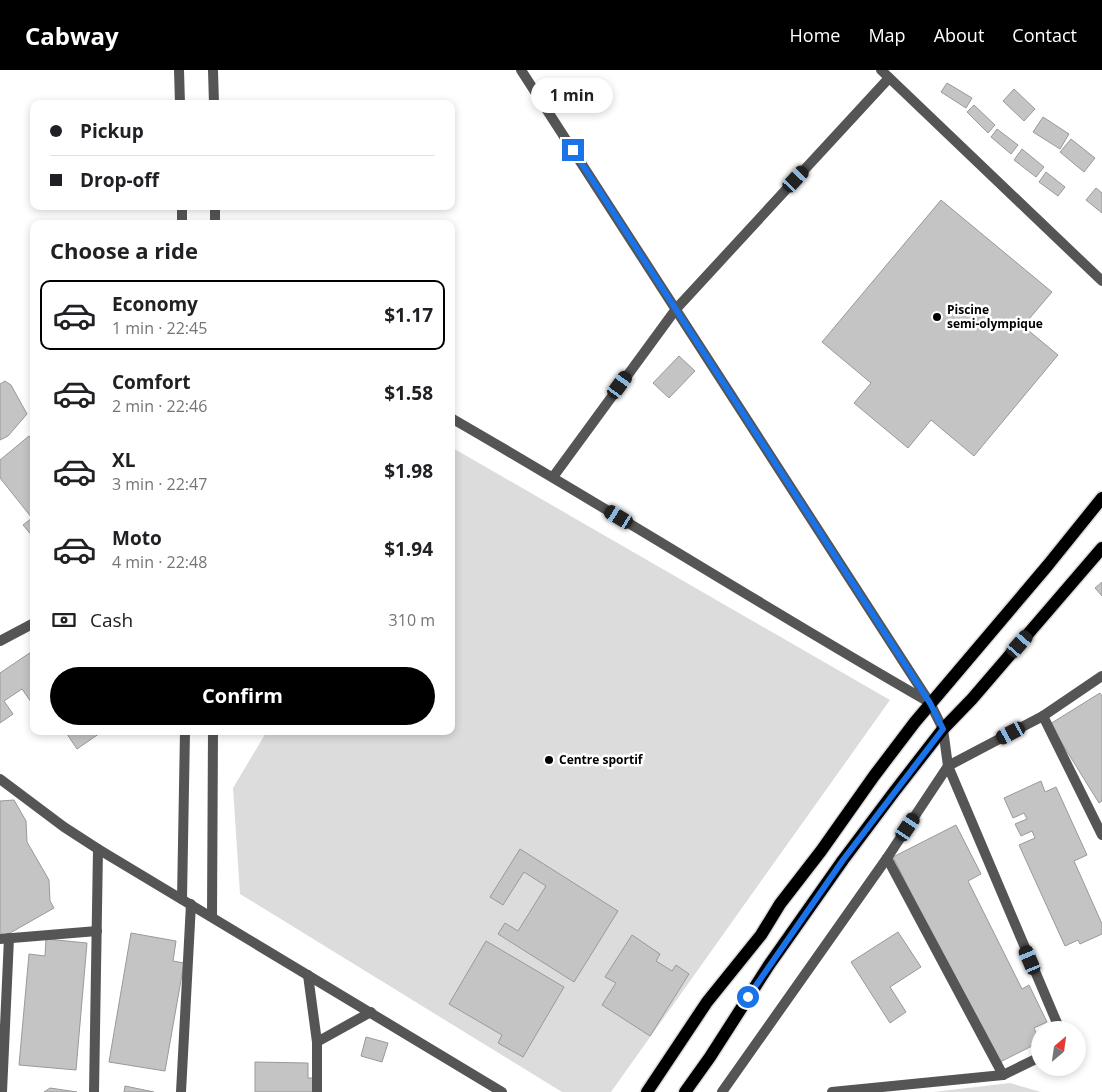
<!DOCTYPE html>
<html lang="en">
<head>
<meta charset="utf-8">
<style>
  :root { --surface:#fff; --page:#f2f2f2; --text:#202124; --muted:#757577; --line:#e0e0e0; --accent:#000 }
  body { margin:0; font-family:"Open Sans",sans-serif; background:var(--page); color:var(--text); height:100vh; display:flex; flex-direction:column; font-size:19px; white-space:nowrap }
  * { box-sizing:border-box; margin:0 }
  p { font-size:16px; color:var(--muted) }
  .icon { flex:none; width:28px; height:28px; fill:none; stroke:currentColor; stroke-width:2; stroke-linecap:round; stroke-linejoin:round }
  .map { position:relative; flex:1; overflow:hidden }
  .panel { position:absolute; left:30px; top:150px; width:425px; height:515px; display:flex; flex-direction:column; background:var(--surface); border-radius:10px; box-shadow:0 2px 8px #0003 }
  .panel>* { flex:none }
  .hud { position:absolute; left:30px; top:30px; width:425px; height:110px; border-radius:10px; box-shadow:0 2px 8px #0003; display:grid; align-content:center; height:110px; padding:0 20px; background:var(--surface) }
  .needle { width:32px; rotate:29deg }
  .fabs { position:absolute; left:1031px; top:951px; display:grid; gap:10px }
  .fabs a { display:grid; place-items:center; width:55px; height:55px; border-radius:50%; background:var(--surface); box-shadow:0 2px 8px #0003; font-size:25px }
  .end { position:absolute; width:22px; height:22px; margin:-11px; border:6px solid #1a73e8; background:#fff; box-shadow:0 0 0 2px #fff }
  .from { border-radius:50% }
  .bubble { position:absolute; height:35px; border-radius:18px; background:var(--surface); box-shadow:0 2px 8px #0003; font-size:16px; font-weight:700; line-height:35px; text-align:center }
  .car { position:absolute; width:15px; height:30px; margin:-15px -8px; border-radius:6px; box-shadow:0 0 4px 1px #0007; background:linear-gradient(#222 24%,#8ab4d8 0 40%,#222 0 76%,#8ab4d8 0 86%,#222 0) }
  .hud b { display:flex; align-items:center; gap:18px; height:48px; font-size:19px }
  .hud b+b { border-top:1px solid var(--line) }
  .hud i { width:12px; height:12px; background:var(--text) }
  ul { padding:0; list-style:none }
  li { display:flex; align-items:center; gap:15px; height:70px; margin:0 10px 8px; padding:0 10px; border:2px solid transparent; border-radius:10px }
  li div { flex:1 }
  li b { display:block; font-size:19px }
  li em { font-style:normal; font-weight:700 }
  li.selected { border-color:var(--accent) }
  li>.icon { width:45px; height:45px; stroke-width:1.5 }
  h2 { padding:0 20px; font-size:22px; line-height:60px }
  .pay { display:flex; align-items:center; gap:12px; height:55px; padding:0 20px; font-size:19px }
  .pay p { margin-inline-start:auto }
  .cta { display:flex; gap:10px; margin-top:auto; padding:10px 20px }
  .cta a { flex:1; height:58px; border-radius:30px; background:var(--accent); color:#fff; font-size:20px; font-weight:700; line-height:58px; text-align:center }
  header { display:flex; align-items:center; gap:30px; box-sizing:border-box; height:70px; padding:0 25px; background:var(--accent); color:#fff }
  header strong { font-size:24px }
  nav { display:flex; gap:28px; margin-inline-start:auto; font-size:18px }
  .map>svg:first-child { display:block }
  .green { fill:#dcdcdc }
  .building { fill:#c4c4c4; stroke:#999 }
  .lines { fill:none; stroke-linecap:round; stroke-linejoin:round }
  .primary-casing { stroke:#dbdbdb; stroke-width:15 }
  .street { stroke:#555; stroke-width:10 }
  .primary { stroke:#000; stroke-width:12 }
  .route { stroke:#1a73e8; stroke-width:6 }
  .poi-dot { fill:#000; stroke:#fff; stroke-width:2 }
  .labels { text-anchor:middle; stroke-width:5; stroke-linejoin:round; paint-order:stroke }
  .poi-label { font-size:12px; font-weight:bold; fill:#000; stroke:#fff; text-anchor:start }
</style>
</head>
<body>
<header>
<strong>Cabway</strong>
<nav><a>Home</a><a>Map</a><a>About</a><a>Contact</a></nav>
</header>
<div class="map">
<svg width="1102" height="1022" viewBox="0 0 1102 1022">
  <rect width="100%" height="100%" fill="#fff"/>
  <!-- green -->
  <g class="green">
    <path d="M451 377 890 630 611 1022H562L240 824 233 718 267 661H451Z"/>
    <path d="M1010 1013 1041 1022H933Z"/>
  </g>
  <!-- building -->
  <g class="building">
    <path d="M947 13 972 28 966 38 941 22Z"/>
    <path d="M1014 19 1035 39 1024 51 1003 31Z"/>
    <path d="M974 35 995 55 988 63 967 42Z"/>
    <path d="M1043 47 1069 64 1060 79 1033 62Z"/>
    <path d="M997 59 1018 75 1011 84 991 67Z"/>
    <path d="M1071 69 1095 88 1084 102 1060 82Z"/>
    <path d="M1022 79 1044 97 1036 107 1014 90Z"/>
    <path d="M1046 102 1065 117 1058 126 1039 112Z"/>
    <path d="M1096 118 1102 123V143L1086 130Z"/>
    <path d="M941 130 1052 222 1023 256 1058 285 974 386 931 350 908 378 854 333 871 313 822 272Z"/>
    <path d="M679 286 695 301 669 328 653 313Z"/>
    <path d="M5 311 11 315 27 344 8 366 0 370V314Z"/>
    <path d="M29 366 34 372V468L23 455 32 448 0 408V390Z"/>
    <path d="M1102 512V526L1095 518Z"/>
    <path d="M34 580V636L22 619 4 631 13 644 0 653V603Z"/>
    <path d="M1100 623 1102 626V731L1099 733 1050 654Z"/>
    <path d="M65 661H103L77 679Z"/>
    <path d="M1041 711 1045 722 1056 717 1087 785 1074 791 1102 854V864L1080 874 1078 870 1065 876 1019 775 1035 768 1032 761 1021 766 1015 754 1027 749 1024 743 1013 748 1004 728Z"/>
    <path d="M14 730 26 751 27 772 49 810 50 831 54 838 3 867 0 862V731Z"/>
    <path d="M956 755 981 804 968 811 1022 919 1029 915 1047 952 1034 958 1040 972 996 994 893 787Z"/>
    <path d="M520 779 618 841 574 912 498 864 505 853 518 861 546 816 524 802 503 835 490 827Z"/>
    <path d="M898 862 921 897 890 917 906 942 890 953 851 892Z"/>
    <path d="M131 863 176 871 173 891 184 893 165 1001 109 992Z"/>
    <path d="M632 865 660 884 656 891 672 901 676 895 689 904 650 966 602 935 616 913 605 907Z"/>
    <path d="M46 869 87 873 76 1000 19 995 29 884 45 886Z"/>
    <path d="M486 871 564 917 523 987 498 973 502 965 449 934Z"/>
    <path d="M366 967 388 973 382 992 361 986Z"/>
    <path d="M255 992 308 993V1008H313V1022H255Z"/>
    <path d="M125 1016 154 1022H124Z"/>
    <path d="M50 1018 77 1022H44Z"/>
  </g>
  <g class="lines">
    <defs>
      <g id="primary">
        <path d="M647 1022 707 932 761 865 780 834 821 781 874 706 915 652 1048 495 1102 428"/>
        <path d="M685 1022 710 987 769 895 843 790 894 722 943 659 972 629 1102 478"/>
      </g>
    </defs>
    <!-- primary casing -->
    <use href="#primary" class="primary-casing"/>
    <!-- street -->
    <g class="street">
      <path d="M179 0 180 34"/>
      <path d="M213 0 214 34"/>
      <path d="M521 0 930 633 943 659 948 696 1060 960"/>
      <path d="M881 0 1102 211"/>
      <path d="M182 136V154"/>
      <path d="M215 136V154"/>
      <path d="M451 348C611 440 767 539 927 631"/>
      <path d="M553 407 676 239 889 8"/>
      <path d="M0 571 34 553"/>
      <path d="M1043 646 1102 606"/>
      <path d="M0 709 64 757 98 779 502 1022"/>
      <path d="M182 829 185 661"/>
      <path d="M212 847 213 661"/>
      <path d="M0 869 97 861"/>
      <path d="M308 905 317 972V1022"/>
      <path d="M317 972 371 942"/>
      <path d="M1003 1005 1040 987"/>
      <path d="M2 1022 9 868"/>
      <path d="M94 1022 98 779"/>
      <path d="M181 1022 191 834"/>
      <path d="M722 1022 887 788 948 696 1043 646 1102 765"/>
      <path d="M832 1022 1003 1005 887 788"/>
    </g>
    <!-- primary -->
    <use href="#primary" class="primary"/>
  </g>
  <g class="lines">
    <!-- route -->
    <path class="route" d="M573 80 930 633 943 659 843 790 748 927"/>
  </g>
  <!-- markers -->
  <g class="poi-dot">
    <circle cx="937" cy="247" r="5"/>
    <circle cx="549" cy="690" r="5"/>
  </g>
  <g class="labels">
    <!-- poi labels -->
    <g class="poi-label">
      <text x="947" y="244">Piscine<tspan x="947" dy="14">semi-olympique</tspan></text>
      <text x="559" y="694">Centre sportif</text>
    </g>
  </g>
</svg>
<div class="fabs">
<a><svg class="needle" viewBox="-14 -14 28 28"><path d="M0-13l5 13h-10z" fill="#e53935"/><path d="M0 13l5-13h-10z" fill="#757577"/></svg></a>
</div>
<i class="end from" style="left:748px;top:927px"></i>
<i class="end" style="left:573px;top:80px"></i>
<div class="bubble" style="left:531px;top:8px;width:82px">1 min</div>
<i class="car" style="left:796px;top:109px;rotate:43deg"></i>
<i class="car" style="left:620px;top:315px;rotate:36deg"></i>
<i class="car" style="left:619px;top:447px;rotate:301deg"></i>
<i class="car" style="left:1020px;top:574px;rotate:41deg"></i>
<i class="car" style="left:1011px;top:663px;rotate:242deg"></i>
<i class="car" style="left:908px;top:757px;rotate:34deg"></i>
<i class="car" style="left:1030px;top:890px;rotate:337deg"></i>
<div class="hud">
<b><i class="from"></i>Pickup</b>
<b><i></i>Drop-off</b>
</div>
<section class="panel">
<h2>Choose a ride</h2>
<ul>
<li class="selected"><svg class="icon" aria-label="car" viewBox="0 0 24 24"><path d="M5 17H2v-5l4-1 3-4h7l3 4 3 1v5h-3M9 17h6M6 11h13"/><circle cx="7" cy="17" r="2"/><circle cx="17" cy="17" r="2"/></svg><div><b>Economy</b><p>1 min · 22:45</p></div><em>$1.17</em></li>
<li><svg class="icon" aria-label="car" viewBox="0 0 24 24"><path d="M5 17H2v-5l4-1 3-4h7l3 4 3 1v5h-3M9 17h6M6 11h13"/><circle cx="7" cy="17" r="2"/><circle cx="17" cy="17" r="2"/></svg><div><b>Comfort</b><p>2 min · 22:46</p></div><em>$1.58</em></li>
<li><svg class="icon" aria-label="car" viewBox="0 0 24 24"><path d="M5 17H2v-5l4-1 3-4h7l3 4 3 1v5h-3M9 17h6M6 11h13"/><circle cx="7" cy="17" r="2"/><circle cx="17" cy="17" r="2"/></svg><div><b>XL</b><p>3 min · 22:47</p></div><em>$1.98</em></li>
<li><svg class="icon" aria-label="car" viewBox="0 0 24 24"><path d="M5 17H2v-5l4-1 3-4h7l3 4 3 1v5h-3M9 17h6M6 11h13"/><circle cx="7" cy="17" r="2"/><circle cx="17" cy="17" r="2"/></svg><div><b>Moto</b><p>4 min · 22:48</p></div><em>$1.94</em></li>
</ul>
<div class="pay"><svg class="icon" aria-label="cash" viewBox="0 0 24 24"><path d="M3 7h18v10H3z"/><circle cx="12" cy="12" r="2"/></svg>Cash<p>310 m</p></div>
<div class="cta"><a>Confirm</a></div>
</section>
</div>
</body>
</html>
